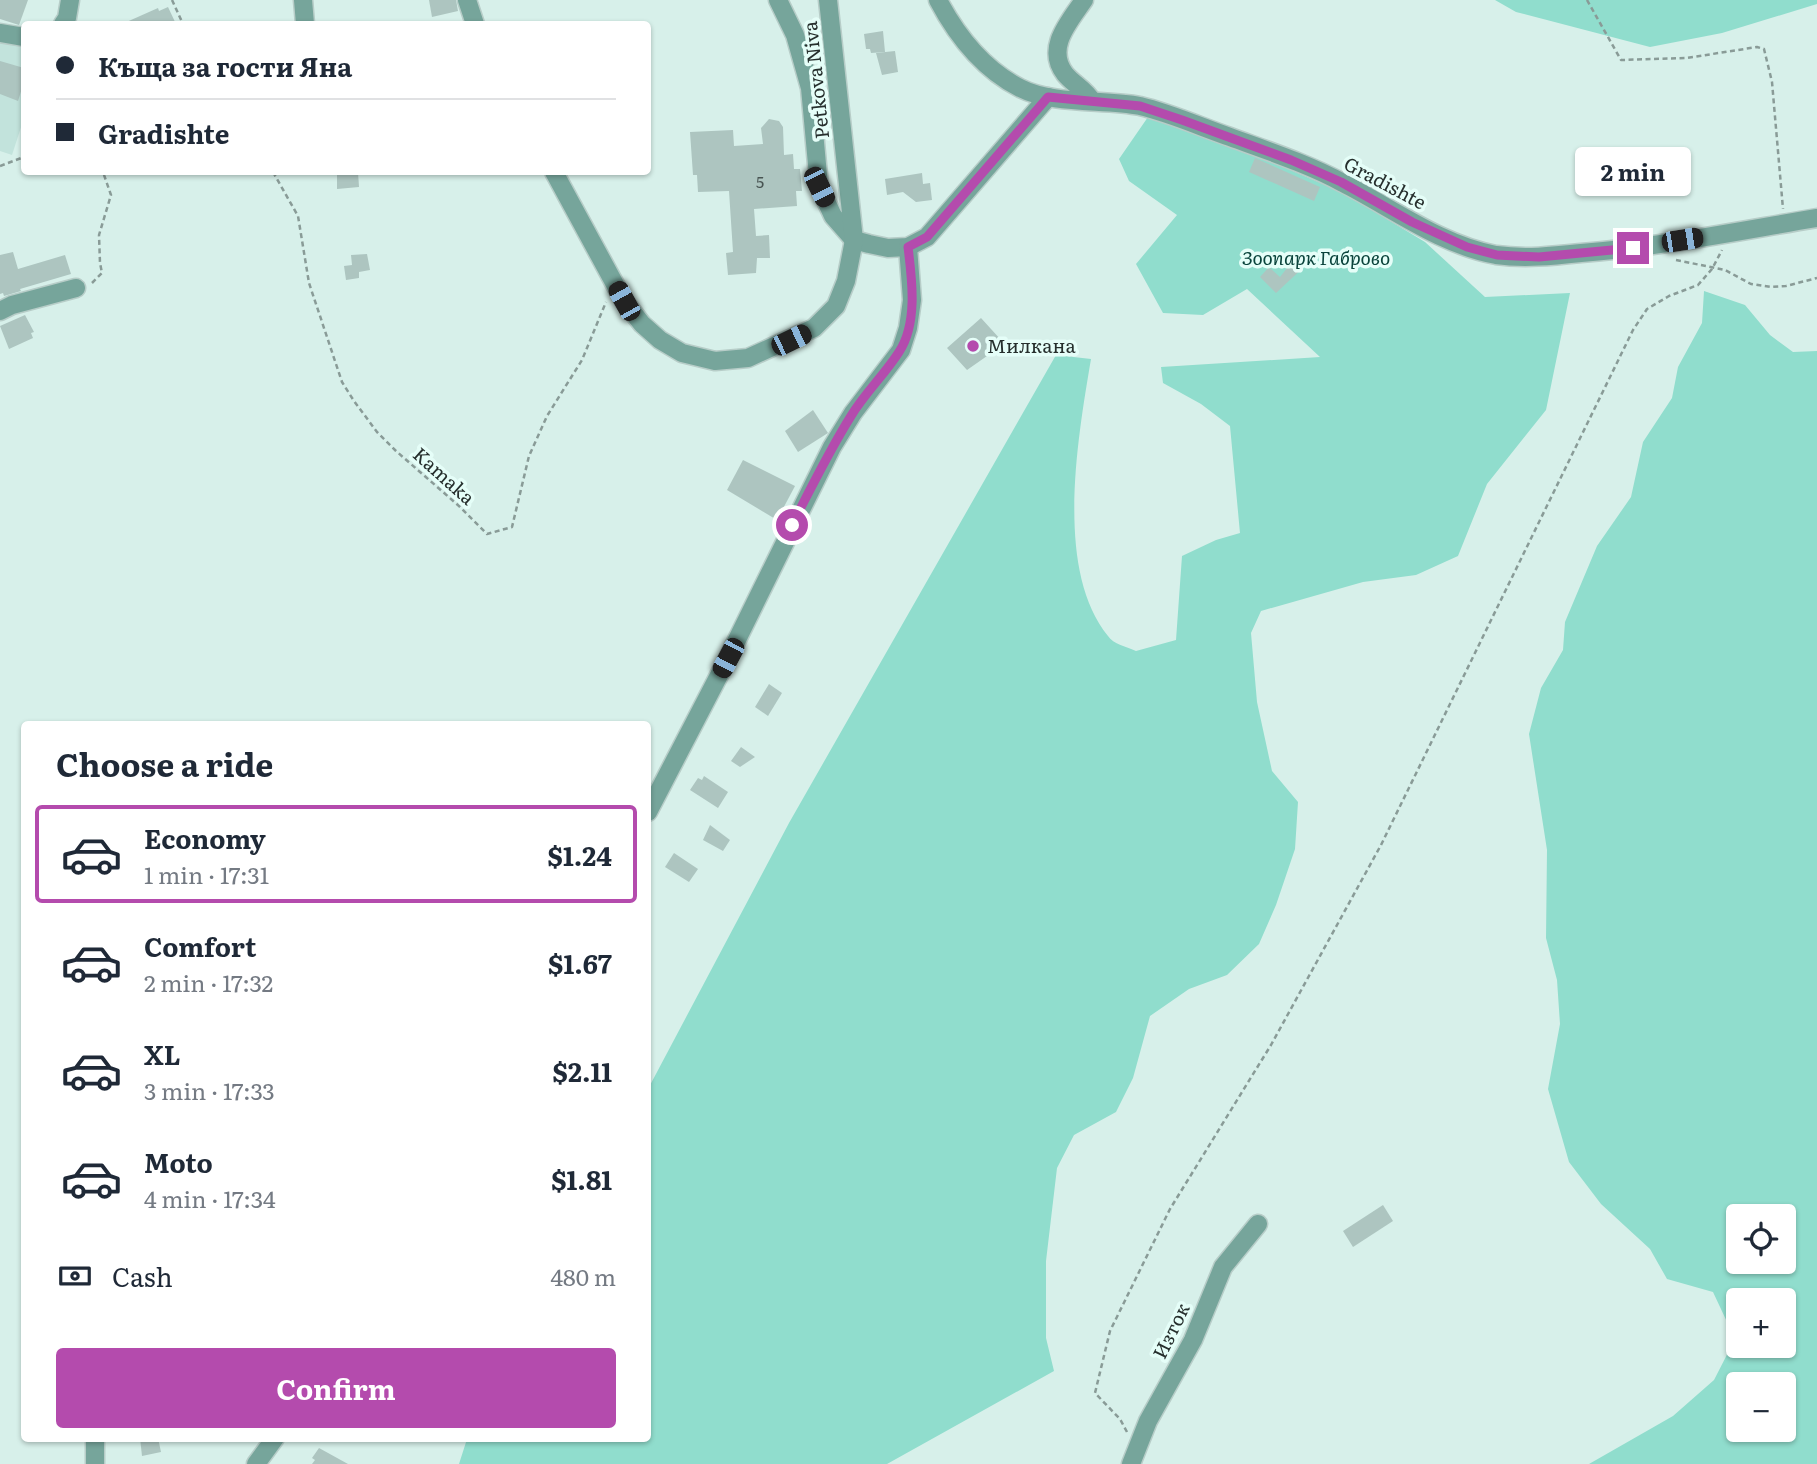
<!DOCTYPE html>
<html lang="en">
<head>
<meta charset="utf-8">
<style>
  :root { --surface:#fff; --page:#f6f6f7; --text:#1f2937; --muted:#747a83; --line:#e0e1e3; --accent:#b44bad }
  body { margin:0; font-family:Literata,serif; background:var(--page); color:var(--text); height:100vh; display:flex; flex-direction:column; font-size:26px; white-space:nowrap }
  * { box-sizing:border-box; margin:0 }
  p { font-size:23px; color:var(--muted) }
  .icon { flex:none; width:38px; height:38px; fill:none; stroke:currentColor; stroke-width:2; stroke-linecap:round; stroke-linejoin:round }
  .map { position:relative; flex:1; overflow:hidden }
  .drawer { position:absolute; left:21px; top:721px; width:630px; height:721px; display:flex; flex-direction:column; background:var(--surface); border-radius:7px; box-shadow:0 2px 5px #0004 }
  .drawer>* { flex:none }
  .banner { position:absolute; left:21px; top:21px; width:630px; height:154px; border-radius:7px; box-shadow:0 2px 5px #0004; display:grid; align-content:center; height:154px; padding:0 35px; background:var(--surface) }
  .tools { position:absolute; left:1726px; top:1204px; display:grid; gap:14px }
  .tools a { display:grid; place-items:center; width:70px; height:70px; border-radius:7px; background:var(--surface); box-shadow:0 2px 5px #0004; font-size:35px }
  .end { position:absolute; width:32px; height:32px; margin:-16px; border:9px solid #b44bad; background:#fff; box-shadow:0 0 0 4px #fff }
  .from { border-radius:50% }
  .bubble { position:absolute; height:49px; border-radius:7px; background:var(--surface); box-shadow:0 2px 5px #0004; font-size:23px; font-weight:700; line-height:49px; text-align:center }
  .car { position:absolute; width:21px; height:42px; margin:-21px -10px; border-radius:9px; box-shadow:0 0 5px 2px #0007; background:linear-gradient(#222 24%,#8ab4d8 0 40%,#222 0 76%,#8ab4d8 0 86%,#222 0) }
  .banner b { display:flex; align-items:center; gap:24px; height:66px; font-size:26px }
  .banner b+b { border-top:2px solid var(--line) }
  .banner i { width:18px; height:18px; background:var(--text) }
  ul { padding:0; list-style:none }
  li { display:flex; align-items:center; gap:21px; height:98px; margin:0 14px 10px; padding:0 21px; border:4px solid transparent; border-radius:7px }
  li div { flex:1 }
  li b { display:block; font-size:26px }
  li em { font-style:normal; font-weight:700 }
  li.current { border-color:var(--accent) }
  li>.icon { width:63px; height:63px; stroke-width:1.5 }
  h2 { padding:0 35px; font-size:32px; line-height:84px }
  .pay { display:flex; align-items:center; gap:18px; height:77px; padding:0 35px; font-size:26px }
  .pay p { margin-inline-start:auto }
  .cta { display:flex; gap:14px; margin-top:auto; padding:14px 35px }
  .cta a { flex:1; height:80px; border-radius:7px; background:var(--accent); color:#fff; font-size:28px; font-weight:700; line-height:80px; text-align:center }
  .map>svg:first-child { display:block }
  .built { fill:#c2e3dc }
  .green { fill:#90ddcd; fill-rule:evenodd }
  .building { fill:#adc5c0 }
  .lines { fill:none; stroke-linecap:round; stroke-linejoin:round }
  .minor-casing { stroke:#b7cdc8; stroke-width:21 }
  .path { stroke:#899b97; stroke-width:2.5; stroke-dasharray:5 3.5; stroke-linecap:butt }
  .minor { stroke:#76a59b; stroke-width:18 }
  .route { stroke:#b44bad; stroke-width:9 }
  .poi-dot { fill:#b44bad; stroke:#e5fef8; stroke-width:2.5 }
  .labels { text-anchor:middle; stroke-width:7; stroke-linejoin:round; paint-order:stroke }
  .number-label { font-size:16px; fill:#485452 }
  .street-label { font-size:19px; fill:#262f2d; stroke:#e5fef8 }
  .park-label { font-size:19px; font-style:italic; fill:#09433b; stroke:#e5fef8 }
  .poi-label { font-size:19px; fill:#262f2d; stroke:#e5fef8; text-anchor:start }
</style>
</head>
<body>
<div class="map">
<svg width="1817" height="1464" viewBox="0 0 1817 1464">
  <rect width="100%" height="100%" fill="#d7f0ea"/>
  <!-- built -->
  <path class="built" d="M0 40 24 46V118L12 155 0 151Z"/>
  <!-- green -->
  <g class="green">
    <path d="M1495 0H1817V4L1722 33 1650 47 1516 12Z"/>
    <path d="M1148 117 1253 154 1342 192 1425 242 1485 297 1570 293 1546 410 1487 484 1458 556 1416 575 1363 582 1261 611 1251 633 1257 702 1272 771 1298 802 1295 849 1276 905 1259 944 1227 975 1189 989 1150 1016 1133 1078 1116 1112 1074 1135 1057 1168 1046 1261V1338L1054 1371 887 1464H459L467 1439 648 1438V1089L789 823 1056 355 1091 359C1078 437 1054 570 1108 636 1113 644 1127 647 1136 651L1176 640 1182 556 1216 540 1240 533 1230 426 1201 404 1163 383 1161 367 1320 357 1247 289 1203 315 1163 313 1136 264 1177 215 1129 181 1119 159Z"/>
    <path d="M1704 291 1745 305 1770 335 1793 352 1817 351V1464H1589L1673 1416 1714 1380 1735 1339 1713 1292 1667 1279 1650 1249 1601 1204 1569 1162 1548 1089 1560 1024 1557 980 1546 938 1547 850 1529 734 1541 688 1563 650 1565 622 1597 546 1631 497 1643 442 1672 398 1678 367 1702 323ZM1738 1216H1783V1262H1738ZM1783 1300V1346H1738V1300ZM1783 1384V1430H1738V1384Z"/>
  </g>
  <!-- building -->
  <g class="building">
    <path d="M0 0H28L19 25 0 19Z"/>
    <path d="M429 0H456L458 11 432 17Z"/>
    <path d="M168 7 176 24H122L158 8 159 11Z"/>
    <path d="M883 31 885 52 871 53 870 49H866L864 34Z"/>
    <path d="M895 51 898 72 882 75 876 53Z"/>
    <path d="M0 61 24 68V82L18 101 0 94Z"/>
    <path d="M769 119 779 121 783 127 784 155 793 154 794 169H800L802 191H796L797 206 754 209 756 236 769 235 770 258H757L756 273 728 275 726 253 733 252 729 191 698 192 697 175H693L690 132 733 130 734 146 763 144 761 128Z"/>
    <path d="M1255 158 1320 187 1314 201 1249 172Z"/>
    <path d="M358 172 359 187 337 189V174Z"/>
    <path d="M922 173 923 184 930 183 932 200 916 202 903 192 887 195 885 179Z"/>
    <path d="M13 252 18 269 65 255 71 274 20 289 21 291 4 296 3 293 0 294V255Z"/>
    <path d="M367 254 370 270 359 272V278L346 280 344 266 352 265 351 255Z"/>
    <path d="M1297 255 1307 264 1276 293 1260 277 1269 267 1280 277Z"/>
    <path d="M25 315 34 332 31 333 33 338 9 349 0 326Z"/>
    <path d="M981 318 1001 340 988 352 987 356 967 370 947 348Z"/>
    <path d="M813 410 828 433 798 452 785 431Z"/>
    <path d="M743 460 795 486 777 520 727 490Z"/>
    <path d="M769 684 782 693 768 716 755 707Z"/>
    <path d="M741 747 755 757 740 767 731 761Z"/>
    <path d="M704 776 728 792 718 808 690 790 698 778 702 780Z"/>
    <path d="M710 825 730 840 723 851 703 840Z"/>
    <path d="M674 853 698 869 689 882 665 867Z"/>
    <path d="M1383 1205 1393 1221 1353 1247 1343 1231Z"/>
    <path d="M140 1438H158L161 1452 142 1456Z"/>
    <path d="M319 1448 348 1464H312L315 1460 312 1458Z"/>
  </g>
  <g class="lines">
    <defs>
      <g id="minor">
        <path d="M303 0 305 24"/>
        <path d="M467 0 475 24"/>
        <path d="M778 0 795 35 810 88 819 186 833 216 854 240 869 244 888 248 908 247 927 237 1048 97"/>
        <path d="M938 0C957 36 983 69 1020 88 1053 105 1103 99 1140 106 1170 113 1201 127 1230 137 1268 151 1308 164 1343 183 1392 208 1441 245 1496 255 1524 259 1553 256 1581 253 1660 247 1739 231 1817 218"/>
        <path d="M1084 0C1069 22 1045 48 1065 74 1073 84 1085 89 1092 101"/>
        <path d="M63 24 67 18 70 0"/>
        <path d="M0 33 24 37"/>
        <path d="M554 172 624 301 642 324 660 340 682 353 715 361 748 358 814 328 836 306 846 281 854 240 828 0"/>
        <path d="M0 311 12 305 76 288"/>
        <path d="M648 812 728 658 832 447 853 413 901 350 908 328 912 300 908 247"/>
        <path d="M95 1438V1464"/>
        <path d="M256 1464 275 1438"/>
        <path d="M1131 1464 1148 1421 1193 1340 1223 1267 1258 1224"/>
      </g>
    </defs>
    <!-- minor casing -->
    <use href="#minor" class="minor-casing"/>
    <!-- path -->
    <g class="path">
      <path d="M172 0 183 24"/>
      <path d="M1587 0 1621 60 1687 58 1757 47 1764 49 1772 82 1783 209"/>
      <path d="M0 166 24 157"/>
      <path d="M273 172 298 216 309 283 342 382 354 401 377 432 396 451 459 506 487 534 512 527 529 456 547 416 582 360 606 302"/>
      <path d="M1676 260 1725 270 1751 284 1771 287 1786 286 1817 278"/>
      <path d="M92 283 102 273 100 263 99 235 111 195 103 172"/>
      <path d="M1127 1432 1120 1419 1095 1393 1110 1331 1170 1209 1271 1045 1381 845 1633 330 1647 309 1669 296 1698 285 1712 269 1722 250"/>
    </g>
    <!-- minor -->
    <use href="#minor" class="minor"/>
  </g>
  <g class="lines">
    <!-- route -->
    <path class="route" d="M792 525C811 488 829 451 851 416 865 393 885 374 899 352 918 323 912 279 908 247L927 237 1048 97 1140 106 1182 120 1291 160 1341 182 1412 222 1467 247 1497 255 1539 257 1633 248"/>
  </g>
  <!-- markers -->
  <circle class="poi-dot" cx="973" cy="346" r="7"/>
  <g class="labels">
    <!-- number labels -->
    <g class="number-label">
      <text x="760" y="188">5</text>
    </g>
    <!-- street labels -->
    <g class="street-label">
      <text transform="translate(816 80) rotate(-96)" y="7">Petkova Niva</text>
      <text transform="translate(1385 183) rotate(28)" y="7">Gradishte</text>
      <text transform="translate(444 476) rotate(42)" y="7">Kamaka</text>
      <text transform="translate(1171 1331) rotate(-64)" y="7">Изток</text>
    </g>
    <!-- park labels -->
    <g class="park-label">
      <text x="1316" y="265">Зоопарк Габрово</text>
    </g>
    <!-- poi labels -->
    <g class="poi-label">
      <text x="987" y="353">Милкана</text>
    </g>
  </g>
</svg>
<div class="tools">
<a><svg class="icon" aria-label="locate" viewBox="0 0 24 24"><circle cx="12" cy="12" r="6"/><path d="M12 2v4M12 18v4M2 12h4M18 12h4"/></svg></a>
<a>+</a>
<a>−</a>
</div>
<i class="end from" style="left:792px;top:525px"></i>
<i class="end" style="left:1633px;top:248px"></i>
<div class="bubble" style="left:1575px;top:147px;width:116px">2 min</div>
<i class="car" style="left:819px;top:187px;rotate:154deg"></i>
<i class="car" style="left:1682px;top:240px;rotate:81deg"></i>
<i class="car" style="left:624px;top:301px;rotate:331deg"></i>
<i class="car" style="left:791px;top:340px;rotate:64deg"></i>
<i class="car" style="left:728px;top:658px;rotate:208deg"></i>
<div class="banner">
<b><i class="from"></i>Къща за гости Яна</b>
<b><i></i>Gradishte</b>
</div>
<section class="drawer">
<h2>Choose a ride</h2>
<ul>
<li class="current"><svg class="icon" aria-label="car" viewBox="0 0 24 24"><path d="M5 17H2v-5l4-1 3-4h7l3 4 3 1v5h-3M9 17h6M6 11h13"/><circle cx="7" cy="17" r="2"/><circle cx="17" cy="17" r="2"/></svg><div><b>Economy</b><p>1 min · 17:31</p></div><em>$1.24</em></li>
<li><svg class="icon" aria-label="car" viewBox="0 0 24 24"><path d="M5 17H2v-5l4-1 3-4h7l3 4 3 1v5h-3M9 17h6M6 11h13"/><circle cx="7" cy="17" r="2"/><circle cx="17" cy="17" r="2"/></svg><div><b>Comfort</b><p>2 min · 17:32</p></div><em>$1.67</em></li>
<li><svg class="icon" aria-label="car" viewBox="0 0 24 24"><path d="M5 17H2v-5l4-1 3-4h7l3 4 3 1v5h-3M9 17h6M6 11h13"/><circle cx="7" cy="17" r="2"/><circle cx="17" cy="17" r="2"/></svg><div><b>XL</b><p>3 min · 17:33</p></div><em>$2.11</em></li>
<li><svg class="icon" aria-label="car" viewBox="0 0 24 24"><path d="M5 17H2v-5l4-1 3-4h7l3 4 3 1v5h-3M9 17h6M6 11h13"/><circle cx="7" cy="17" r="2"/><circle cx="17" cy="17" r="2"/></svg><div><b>Moto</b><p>4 min · 17:34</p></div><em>$1.81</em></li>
</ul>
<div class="pay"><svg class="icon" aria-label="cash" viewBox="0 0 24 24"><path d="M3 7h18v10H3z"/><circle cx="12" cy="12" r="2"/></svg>Cash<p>480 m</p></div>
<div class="cta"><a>Confirm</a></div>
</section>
</div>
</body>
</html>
